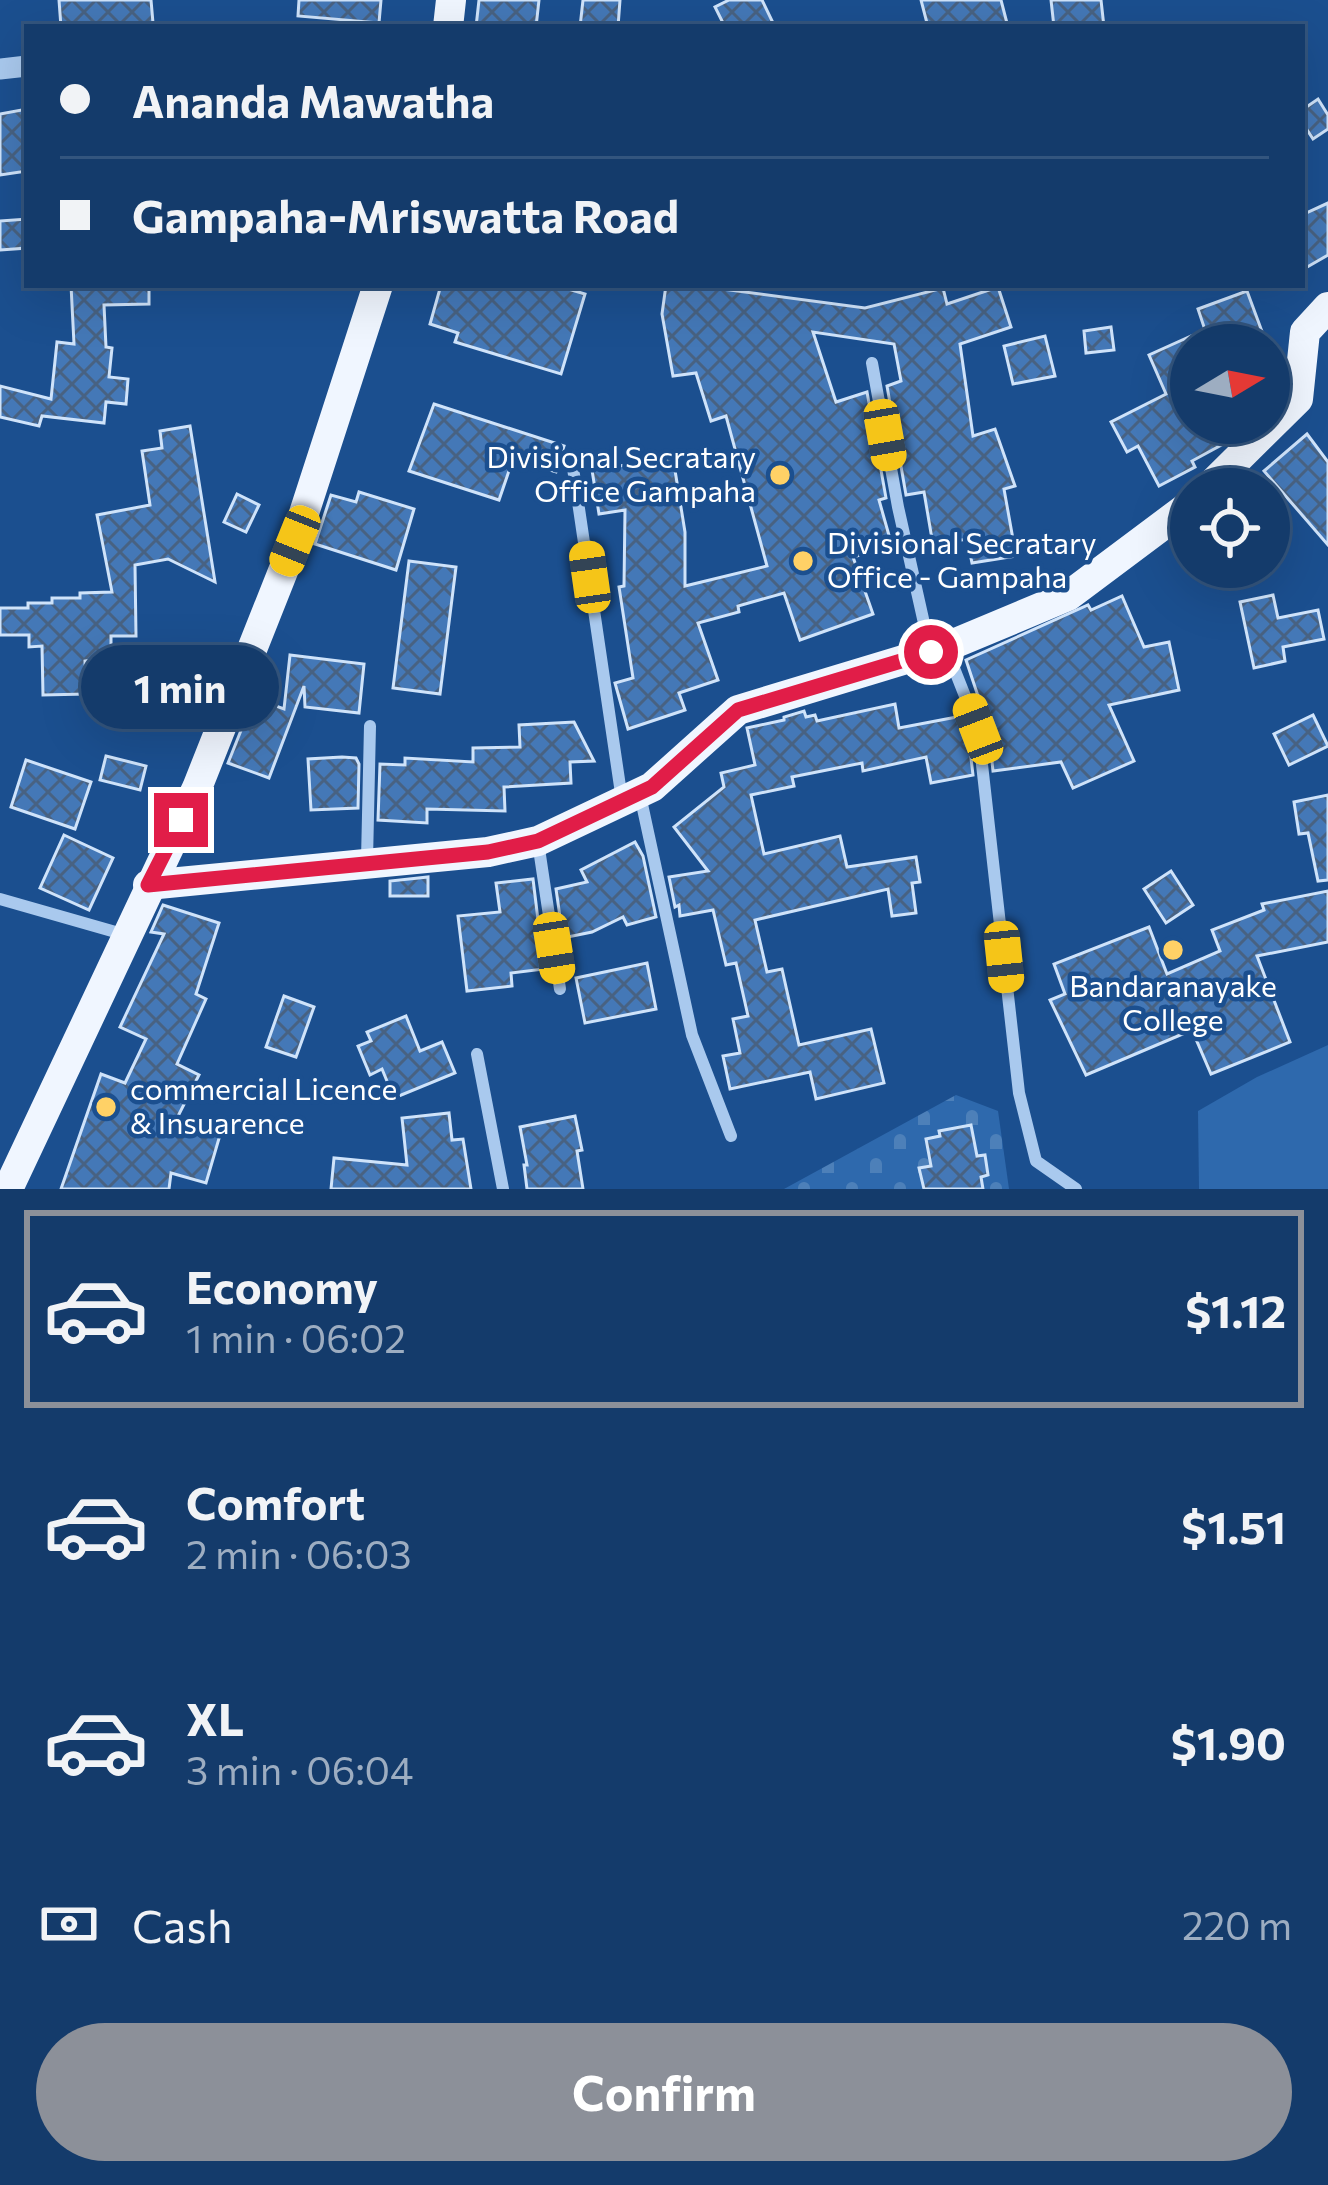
<!DOCTYPE html>
<html lang="en">
<head>
<meta charset="utf-8">
<style>
  :root { --surface:#143b6b; --page:#1d4271; --text:#f1f3f6; --muted:#9dadc1; --line:#33557e; --accent:#8c9099 }
  body { margin:0; font-family:Commissioner,sans-serif; background:var(--page); color:var(--text); height:100vh; display:flex; flex-direction:column; font-size:45px; white-space:nowrap }
  * { box-sizing:border-box; margin:0 }
  p { font-size:39px; color:var(--muted) }
  .icon { flex:none; width:66px; height:66px; fill:none; stroke:currentColor; stroke-width:2; stroke-linecap:round; stroke-linejoin:round }
  .map { position:relative; height:1189px; overflow:hidden }
  .sheet { display:flex; flex-direction:column; background:var(--surface); flex:1 }
  .sheet>* { flex:none }
  .hud { position:absolute; left:24px; top:24px; width:1281px; height:264px; border-radius:0px; box-shadow:0 12px 48px #0002,0 0 0 3px var(--line); display:grid; align-content:center; height:264px; padding:0 36px; background:var(--surface) }
  .needle { width:78px; rotate:80deg }
  .buttons { position:absolute; left:1170px; top:324px; display:grid; gap:24px }
  .buttons a { display:grid; place-items:center; width:120px; height:120px; border-radius:50%; background:var(--surface); box-shadow:0 12px 48px #0002,0 0 0 3px var(--line); font-size:60px }
  .end { position:absolute; width:54px; height:54px; margin:-27px; border:15px solid #e11d48; background:#fff; box-shadow:0 0 0 6px #fff }
  .from { border-radius:50% }
  .bubble { position:absolute; height:84px; border-radius:42px; background:var(--surface); box-shadow:0 12px 48px #0002,0 0 0 3px var(--line); font-size:39px; font-weight:700; line-height:84px; text-align:center }
  .car { position:absolute; width:36px; height:72px; margin:-36px -18px; border-radius:15px; box-shadow:0 0 9px 3px #0007; background:linear-gradient(#f5c518 24%,#345 0 40%,#f5c518 0 76%,#345 0 86%,#f5c518 0) }
  .hud b { display:flex; align-items:center; gap:42px; height:114px; font-size:45px }
  .hud b+b { border-top:3px solid var(--line) }
  .hud i { width:30px; height:30px; background:var(--text) }
  ul { padding:21px 0 0; list-style:none }
  li { display:flex; align-items:center; gap:36px; height:198px; margin:0 24px 18px; padding:0 12px; border:6px solid transparent; border-radius:0px }
  li div { flex:1 }
  li b { display:block; font-size:45px }
  li em { font-style:normal; font-weight:700 }
  li.selected { border-color:var(--accent) }
  li>.icon { width:108px; height:108px; stroke-width:1.5 }
  .pay { display:flex; align-items:center; gap:30px; height:132px; padding:0 36px; font-size:45px }
  .pay p { margin-inline-start:auto }
  .primary-button { display:flex; gap:24px; margin-top:auto; padding:24px 36px }
  .primary-button a { flex:1; height:138px; border-radius:72px; background:var(--accent); color:#fff; font-size:48px; font-weight:700; line-height:138px; text-align:center }
  .map>svg:first-child { display:block }
  .cemetery { fill:url(#cemetery-stones) }
  .pitch { fill:#2e69ad }
  .building { fill:url(#building-cross-hatch); stroke:#cfe3fa; stroke-width:3 }
  .lines { fill:none; stroke-linecap:round; stroke-linejoin:round }
  .minor { stroke:#a9c9ee; stroke-width:12 }
  .tertiary { stroke:#a9c9ee; stroke-width:21 }
  .primary { stroke:#f0f6ff; stroke-width:30 }
  .route { stroke:#e11d48; stroke-width:15 }
  .poi-dot { fill:#ffd166; stroke:#1b4f8f; stroke-width:4.5 }
  .labels { text-anchor:middle; stroke-width:9; stroke-linejoin:round; paint-order:stroke }
  .poi-label { font-size:30px; fill:#fff; stroke:#1b4f8f; text-anchor:start }
</style>
</head>
<body>
<div class="map">
<svg width="1328" height="1189" viewBox="0 0 1328 1189">
  <defs>
    <pattern id="cemetery-stones" width="16" height="16" patternUnits="userSpaceOnUse" patternTransform="scale(3)"><rect width="16" height="16" fill="#2e69ad"/><path d="M2 7V4a2 2 0 0 1 4 0v3zM10 15v-3a2 2 0 0 1 4 0v3z" fill="#4d80b9"/></pattern>
    <pattern id="building-cross-hatch" width="8" height="8" patternUnits="userSpaceOnUse" patternTransform="scale(3)"><rect width="8" height="8" fill="#4478b7"/><path d="M0 0l8 8M0 8l8-8" fill="none" stroke="#486282"/></pattern>
  </defs>
  <rect width="100%" height="100%" fill="#1b4f8f"/>
  <!-- cemetery -->
  <path class="cemetery" d="M956 1095 998 1111 1009 1189H784Z"/>
  <!-- pitch -->
  <path class="pitch" d="M1328 1045V1189H1199L1198 1111 1257 1077Z"/>
  <!-- building -->
  <g class="building">
    <path d="M59 0H151L153 23 61 27Z"/>
    <path d="M299 0H381L379 23 298 16Z"/>
    <path d="M479 0H539L536 27H476Z"/>
    <path d="M583 0H620L618 27H580Z"/>
    <path d="M729 0H762L775 27H725L715 7Z"/>
    <path d="M921 0H1001L1008 27H928Z"/>
    <path d="M1051 0H1101L1104 27H1054Z"/>
    <path d="M1318 99 1328 115V129L1313 139 1302 122V110Z"/>
    <path d="M27 109V171L0 175V114Z"/>
    <path d="M1328 203V255L1302 270V215Z"/>
    <path d="M27 219V248L0 250V221Z"/>
    <path d="M71 285H149V304L104 305 106 347 112 348 109 377 128 379 126 404 106 402 104 423 42 416 39 426 0 417V386L51 399 57 342 74 344Z"/>
    <path d="M441 285H555L585 294 561 374 455 342 458 333 430 324Z"/>
    <path d="M666 285H723L722 289 865 308 943 288 947 304 998 287 1011 327 960 344 973 436 995 429 1015 486 1004 489 1016 556 972 563 967 539 933 545 924 492 906 495 887 386 901 381 894 344 813 332 836 402 867 392 886 498 879 500 892 546 853 557 873 614 800 640 784 593 738 606 739 612 698 623 718 680 679 693 685 710 628 729 615 683 633 678 619 587 624 586 625 510 599 514 592 470 673 458 685 532V586L767 566 726 416 711 421 696 373 673 376 662 314Z"/>
    <path d="M1247 291 1267 345H1210L1198 309Z"/>
    <path d="M1111 327 1114 350 1086 353 1084 331Z"/>
    <path d="M1045 336 1055 376 1013 384 1004 346Z"/>
    <path d="M1191 336V423H1216L1225 443 1192 461 1195 467 1159 486 1138 446 1127 452 1111 422 1166 394 1149 355Z"/>
    <path d="M434 404 564 446 556 472 513 459 499 500 409 471Z"/>
    <path d="M190 426 215 582 168 559 135 565 136 636H111V657L85 661 86 694 43 695 42 646 29 647V635H0V608H28V603H52V598H80V593L112 592 97 515 150 505 142 451 162 448 160 431Z"/>
    <path d="M1307 434 1328 462V545L1264 471Z"/>
    <path d="M359 492 414 509 396 570 315 544 331 495 356 502Z"/>
    <path d="M237 494 259 505 246 532 224 522Z"/>
    <path d="M409 561 456 567 440 694 393 688Z"/>
    <path d="M1273 595 1278 618 1318 610 1324 639 1283 647 1285 661 1254 668 1240 602Z"/>
    <path d="M1122 596 1144 647 1169 642 1179 690 1109 705 1134 761 1073 788 1061 762 993 771 988 726 966 660 1088 605 1091 610Z"/>
    <path d="M290 655 364 664 359 713 305 707 304 686 269 778 228 763 254 698 284 709Z"/>
    <path d="M895 704 899 728 962 716 968 732 973 775 931 783 926 757 863 771 862 763 792 777 794 786 751 795 764 854 840 836 847 867 916 857 920 882 912 883 916 913 892 916 888 889 755 920 767 972 782 969 799 1045 871 1029 884 1083 816 1099 810 1072 730 1089 723 1056 740 1053 733 1019 748 1016 736 963 726 965 713 910 680 916 679 905 675 907 669 877 708 871 674 827 724 787 721 773 755 765 747 728 784 720V717L804 711 806 717 815 715 817 721Z"/>
    <path d="M1313 715 1328 746 1289 765 1274 734Z"/>
    <path d="M574 722 594 761 570 762 571 783 504 787 505 811 427 809V823L378 820 380 764 405 765V758L473 762V748L520 747 519 725Z"/>
    <path d="M106 756 146 766 140 790 100 780Z"/>
    <path d="M342 757 356 758 359 764 358 808 311 810 308 759Z"/>
    <path d="M26 760 91 782 75 829 11 807Z"/>
    <path d="M1328 795V880L1318 881 1308 833 1299 834 1294 802Z"/>
    <path d="M64 835 113 858 89 910 40 888Z"/>
    <path d="M635 842 643 856 656 917 627 925 623 917 592 932 563 938 556 889 587 882 581 870Z"/>
    <path d="M1171 871 1193 905 1166 923 1144 889Z"/>
    <path d="M428 877V896H390V881Z"/>
    <path d="M533 879 544 969 511 973 512 986 467 991 458 916 500 912 496 883Z"/>
    <path d="M1328 891V942L1257 956 1290 1042 1211 1074 1192 1030 1086 1075 1050 1000 1065 994 1054 964 1149 927 1167 974 1220 951 1212 930 1264 910 1262 904Z"/>
    <path d="M163 905 219 923 196 994 206 999 177 1064 199 1075 175 1122 220 1135 206 1183 171 1173 169 1189H61L101 1074 125 1083 146 1039 120 1027 164 934 151 932Z"/>
    <path d="M647 963 656 1009 585 1023 576 978Z"/>
    <path d="M284 996 314 1007 296 1057 266 1047Z"/>
    <path d="M406 1016 420 1051 442 1042 455 1073 394 1098 382 1069 370 1075 358 1046 371 1041 367 1032Z"/>
    <path d="M449 1113 452 1140 463 1139 471 1189H331L334 1158 407 1165 402 1118Z"/>
    <path d="M575 1116 582 1150 577 1151 583 1189H527L524 1165H527L520 1127Z"/>
    <path d="M971 1125 977 1156 985 1155 988 1175 981 1177 983 1189H924L919 1168 931 1166 926 1139 940 1136 939 1131Z"/>
  </g>
  <g class="lines">
    <!-- minor -->
    <g class="minor">
      <path d="M872 363 898 507 930 650"/>
      <path d="M573 468 622 800"/>
      <path d="M946 648 978 729 1019 1093 1036 1161 1076 1189"/>
      <path d="M640 795 692 1035 731 1136"/>
      <path d="M538 842 560 989"/>
      <path d="M367 860 370 726"/>
      <path d="M0 899 126 935"/>
      <path d="M477 1054 503 1189"/>
    </g>
    <!-- tertiary -->
    <path class="tertiary" d="M0 69 27 66"/>
    <!-- primary -->
    <g class="primary">
      <path d="M448 27 451 0"/>
      <path d="M1207 489 1298 399 1305 332 1328 307"/>
      <path d="M148 885 488 852 538 841 652 787 738 710 946 647 1068 596 1191 504"/>
      <path d="M8 1189 197 788 295 541 378 285"/>
    </g>
  </g>
  <g class="lines">
    <!-- route -->
    <path class="route" d="M181 820 148 885 488 852 538 841 652 787 738 710 931 652"/>
  </g>
  <!-- markers -->
  <g class="poi-dot">
    <circle cx="780" cy="475" r="12"/>
    <circle cx="803" cy="561" r="12"/>
    <circle cx="1173" cy="950" r="12"/>
    <circle cx="106" cy="1107" r="12"/>
  </g>
  <g class="labels">
    <!-- poi labels -->
    <g class="poi-label">
      <text x="756" y="468" text-anchor="end">Divisional Secratary<tspan x="756" dy="34">Office Gampaha</tspan></text>
      <text x="827" y="554">Divisional Secratary<tspan x="827" dy="34">Office - Gampaha</tspan></text>
      <text x="1173" y="997" text-anchor="middle">Bandaranayake<tspan x="1173" dy="34">College</tspan></text>
      <text x="130" y="1100">commercial Licence<tspan x="130" dy="34">&amp; Insuarence</tspan></text>
    </g>
  </g>
</svg>
<div class="buttons">
<a><svg class="needle" viewBox="-14 -14 28 28"><path d="M0-13l5 13h-10z" fill="#e53935"/><path d="M0 13l5-13h-10z" fill="#9dadc1"/></svg></a>
<a><svg class="icon" aria-label="locate" viewBox="0 0 24 24"><circle cx="12" cy="12" r="6"/><path d="M12 2v4M12 18v4M2 12h4M18 12h4"/></svg></a>
</div>
<i class="end from" style="left:931px;top:652px"></i>
<i class="end" style="left:181px;top:820px"></i>
<div class="bubble" style="left:81px;top:645px;width:198px">1 min</div>
<i class="car" style="left:885px;top:435px;rotate:170deg"></i>
<i class="car" style="left:295px;top:541px;rotate:202deg"></i>
<i class="car" style="left:590px;top:577px;rotate:352deg"></i>
<i class="car" style="left:978px;top:729px;rotate:339deg"></i>
<i class="car" style="left:554px;top:948px;rotate:171deg"></i>
<i class="car" style="left:1004px;top:957px;rotate:174deg"></i>
<div class="hud">
<b><i class="from"></i>Ananda Mawatha</b>
<b><i></i>Gampaha-Mriswatta Road</b>
</div>
</div>
<section class="sheet">
<ul>
<li class="selected"><svg class="icon" aria-label="car" viewBox="0 0 24 24"><path d="M5 17H2v-5l4-1 3-4h7l3 4 3 1v5h-3M9 17h6M6 11h13"/><circle cx="7" cy="17" r="2"/><circle cx="17" cy="17" r="2"/></svg><div><b>Economy</b><p>1 min · 06:02</p></div><em>$1.12</em></li>
<li><svg class="icon" aria-label="car" viewBox="0 0 24 24"><path d="M5 17H2v-5l4-1 3-4h7l3 4 3 1v5h-3M9 17h6M6 11h13"/><circle cx="7" cy="17" r="2"/><circle cx="17" cy="17" r="2"/></svg><div><b>Comfort</b><p>2 min · 06:03</p></div><em>$1.51</em></li>
<li><svg class="icon" aria-label="car" viewBox="0 0 24 24"><path d="M5 17H2v-5l4-1 3-4h7l3 4 3 1v5h-3M9 17h6M6 11h13"/><circle cx="7" cy="17" r="2"/><circle cx="17" cy="17" r="2"/></svg><div><b>XL</b><p>3 min · 06:04</p></div><em>$1.90</em></li>
</ul>
<div class="pay"><svg class="icon" aria-label="cash" viewBox="0 0 24 24"><path d="M3 7h18v10H3z"/><circle cx="12" cy="12" r="2"/></svg>Cash<p>220 m</p></div>
<div class="primary-button"><a>Confirm</a></div>
</section>
</body>
</html>
